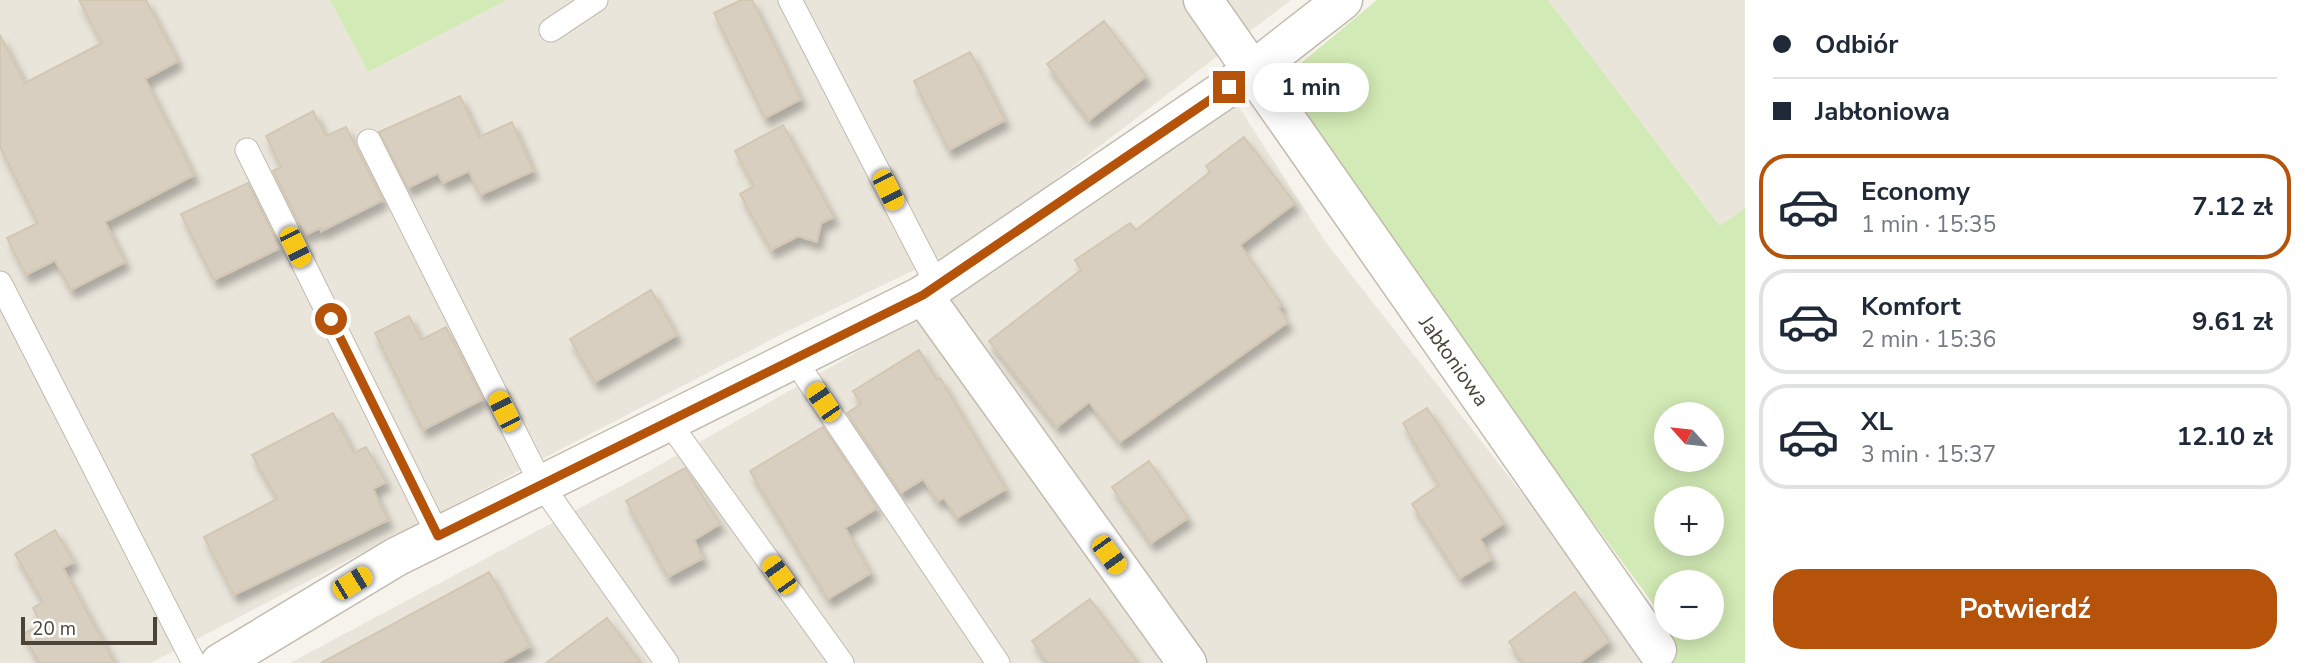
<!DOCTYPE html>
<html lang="pl">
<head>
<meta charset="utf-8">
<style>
  :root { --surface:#fff; --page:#f6f6f7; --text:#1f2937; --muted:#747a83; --line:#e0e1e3; --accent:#b45309 }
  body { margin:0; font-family:"Nunito Sans",sans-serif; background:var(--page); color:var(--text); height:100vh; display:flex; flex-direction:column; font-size:26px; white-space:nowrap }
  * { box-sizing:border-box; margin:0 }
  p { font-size:23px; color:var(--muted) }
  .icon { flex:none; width:38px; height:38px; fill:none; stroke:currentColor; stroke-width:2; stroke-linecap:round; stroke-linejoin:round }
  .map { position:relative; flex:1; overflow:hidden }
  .side { display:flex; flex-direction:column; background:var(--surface); width:560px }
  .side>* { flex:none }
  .top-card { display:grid; align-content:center; height:154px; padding:0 28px; background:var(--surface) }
  .needle { width:46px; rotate:297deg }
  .controls { position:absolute; left:1654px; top:402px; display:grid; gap:14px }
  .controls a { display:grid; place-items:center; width:70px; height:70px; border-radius:50%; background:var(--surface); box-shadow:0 4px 18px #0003; font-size:35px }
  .scale { position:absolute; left:21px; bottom:18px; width:136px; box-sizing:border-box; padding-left:7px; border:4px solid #4b4439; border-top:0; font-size:19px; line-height:24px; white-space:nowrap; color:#4b4439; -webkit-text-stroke:5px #fff; paint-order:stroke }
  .end { position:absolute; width:32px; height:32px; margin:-16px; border:9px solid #b45309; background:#fff; box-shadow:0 0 0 4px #fff }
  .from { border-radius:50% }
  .bubble { position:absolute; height:49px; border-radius:24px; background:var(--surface); box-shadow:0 4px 18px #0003; font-size:23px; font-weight:700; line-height:49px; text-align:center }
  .car { position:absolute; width:21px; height:42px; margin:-21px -10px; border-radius:9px; box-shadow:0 0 5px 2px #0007; background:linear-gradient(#f5c518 24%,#345 0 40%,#f5c518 0 76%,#345 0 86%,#f5c518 0) }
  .top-card b { display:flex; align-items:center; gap:24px; height:66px; font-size:26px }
  .top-card b+b { border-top:2px solid var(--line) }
  .top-card i { width:18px; height:18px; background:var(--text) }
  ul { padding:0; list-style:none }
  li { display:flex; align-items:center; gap:21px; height:105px; margin:0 14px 10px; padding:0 14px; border:4px solid var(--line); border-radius:28px }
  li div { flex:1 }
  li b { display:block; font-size:26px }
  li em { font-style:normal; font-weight:700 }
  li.on { border-color:var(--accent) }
  li>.icon { width:63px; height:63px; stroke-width:1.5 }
  .action { display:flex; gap:14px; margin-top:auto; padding:14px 28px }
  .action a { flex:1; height:80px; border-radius:28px; background:var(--accent); color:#fff; font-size:28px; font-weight:700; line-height:80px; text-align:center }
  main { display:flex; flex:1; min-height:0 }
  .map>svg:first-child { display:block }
  .residential { fill:#eae5da }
  .green { fill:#d2eab5; fill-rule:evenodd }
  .building { fill:#d8cfc1; stroke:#d3c7b4; stroke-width:2; filter:url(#shadow) }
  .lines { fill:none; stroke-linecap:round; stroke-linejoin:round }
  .lane-casing { stroke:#c2bbae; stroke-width:25 }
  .street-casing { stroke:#c2bbae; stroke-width:41 }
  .lane { stroke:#fff; stroke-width:23 }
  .street { stroke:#fff; stroke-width:38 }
  .route { stroke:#b45309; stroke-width:9 }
  .labels { text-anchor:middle; stroke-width:6; stroke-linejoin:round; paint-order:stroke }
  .street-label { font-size:21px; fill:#4b4439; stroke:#fff }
</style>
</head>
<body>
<main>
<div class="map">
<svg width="1745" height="663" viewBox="0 0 1745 663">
  <defs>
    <filter id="shadow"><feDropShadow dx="4.5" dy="8" stdDeviation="3.5" flood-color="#0004"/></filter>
  </defs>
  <rect width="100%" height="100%" fill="#f6f3ec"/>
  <!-- residential -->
  <g class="residential">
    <path d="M0 0H330L368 72 507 0H1291L978 239 782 334 151 663H0Z"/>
    <path d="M1548 0H1745V208L1721 227Z"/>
    <path d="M1237 104 1325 241 1654 663H290L651 470 951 298Z"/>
  </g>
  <!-- green -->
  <g class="green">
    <path d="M330 0H507L368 72Z"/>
    <path d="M1377 0H1548L1720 226 1745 208V663H1671L1654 605 1436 308 1283 78ZM1666 415H1712V460H1666ZM1666 499H1712V544H1666ZM1666 583H1712V628H1666Z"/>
  </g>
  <!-- building -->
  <g class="building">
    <path d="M79 0H146L178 61 145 79 194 175 105 222 125 262 71 290 55 260 26 275 7 238 38 223 0 147V35L25 83 102 43Z"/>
    <path d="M741 0H752L801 99 765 118 714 13Z"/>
    <path d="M1104 21 1146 76 1089 120 1047 64Z"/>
    <path d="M970 52 1005 120 949 150 914 81Z"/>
    <path d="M460 96 479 137 512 122 533 171 480 195 469 171 443 183 438 173 408 188 379 132Z"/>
    <path d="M313 111 326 136 346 127 383 200 321 231 320 228 305 235 273 171 281 167 266 136Z"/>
    <path d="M783 125 834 217 821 223 817 242 798 236 771 250 740 194 754 186 735 151Z"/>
    <path d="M1244 137 1295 203 1240 245 1282 305 1278 308 1288 322 1120 442 1089 402 1057 427 989 341 1081 270 1075 260 1130 223 1136 230 1210 172 1206 166Z"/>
    <path d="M248 183 280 248 214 280 181 214Z"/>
    <path d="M651 290 677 335 595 382 570 339Z"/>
    <path d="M409 316 421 340 446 327 483 399 423 430 375 333Z"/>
    <path d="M919 350 937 380 940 378 1006 489 957 518 944 498 938 501 923 479 901 493 847 413 861 404 853 391Z"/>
    <path d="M1427 408 1504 523 1480 539 1492 559 1460 578 1412 504 1439 485 1403 423Z"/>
    <path d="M333 413 354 453 366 447 386 482 373 489 388 520 234 595 204 537 277 499 252 455Z"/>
    <path d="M823 427 877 508 845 528 871 573 828 599 750 471Z"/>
    <path d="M1149 461 1188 518 1151 543 1112 487Z"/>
    <path d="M685 468 720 524 694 540 703 558 668 577 626 501Z"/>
    <path d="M55 530 74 562 63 568 115 663H39L23 634 41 624 33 608 43 602 15 554Z"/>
    <path d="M489 572 530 646 500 663H321Z"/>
    <path d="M1575 592 1609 641 1579 663H1524L1509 642Z"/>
    <path d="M1090 599 1138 663H1048L1032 641Z"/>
    <path d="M607 618 641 663H546Z"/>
  </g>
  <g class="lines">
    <defs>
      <g id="lane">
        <path d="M790 0 937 285"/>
        <path d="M551 30 596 0"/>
        <path d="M369 141 541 484 667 663"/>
        <path d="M247 150 438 535"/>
        <path d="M0 283 194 663"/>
        <path d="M794 359 998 663"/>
        <path d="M668 421 842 663"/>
      </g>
      <g id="street">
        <path d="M1203 0 1657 650"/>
        <path d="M923 295 1187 663"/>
        <path d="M220 663 396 557 923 295 1252 71 1343 0"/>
      </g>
    </defs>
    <!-- lane casing -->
    <use href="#lane" class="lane-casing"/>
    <!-- street casing -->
    <use href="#street" class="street-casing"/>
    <!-- lane -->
    <use href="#lane" class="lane"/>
    <!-- street -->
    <use href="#street" class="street"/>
  </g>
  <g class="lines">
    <!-- route -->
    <path class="route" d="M331 319 438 536 923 295 1229 87"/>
  </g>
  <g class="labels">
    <!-- street labels -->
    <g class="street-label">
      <text transform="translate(1454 361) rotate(55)" y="7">Jabłoniowa</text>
    </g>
  </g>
</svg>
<div class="controls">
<a><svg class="needle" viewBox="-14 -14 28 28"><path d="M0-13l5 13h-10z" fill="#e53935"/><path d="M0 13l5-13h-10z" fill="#747a83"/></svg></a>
<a>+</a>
<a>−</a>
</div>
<div class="scale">20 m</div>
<i class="end from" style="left:331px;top:319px"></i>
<i class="end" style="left:1229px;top:87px"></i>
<div class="bubble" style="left:1253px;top:63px;width:116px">1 min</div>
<i class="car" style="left:888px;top:190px;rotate:153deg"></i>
<i class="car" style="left:295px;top:247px;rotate:154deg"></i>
<i class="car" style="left:823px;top:402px;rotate:326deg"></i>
<i class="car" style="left:504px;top:411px;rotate:333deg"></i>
<i class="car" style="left:1109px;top:555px;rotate:144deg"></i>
<i class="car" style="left:779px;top:575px;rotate:324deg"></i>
<i class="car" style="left:352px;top:583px;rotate:59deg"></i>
</div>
<section class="side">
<div class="top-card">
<b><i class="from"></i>Odbiór</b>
<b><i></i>Jabłoniowa</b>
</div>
<ul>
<li class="on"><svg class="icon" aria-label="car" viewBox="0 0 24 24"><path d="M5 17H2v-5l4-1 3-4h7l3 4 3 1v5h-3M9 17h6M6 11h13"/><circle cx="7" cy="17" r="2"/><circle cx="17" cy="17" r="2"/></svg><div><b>Economy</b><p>1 min · 15:35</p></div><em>7.12 zł</em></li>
<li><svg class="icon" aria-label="car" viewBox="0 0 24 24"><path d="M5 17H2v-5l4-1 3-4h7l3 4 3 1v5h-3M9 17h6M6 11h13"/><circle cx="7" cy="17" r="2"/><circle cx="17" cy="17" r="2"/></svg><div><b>Komfort</b><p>2 min · 15:36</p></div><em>9.61 zł</em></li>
<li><svg class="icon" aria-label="car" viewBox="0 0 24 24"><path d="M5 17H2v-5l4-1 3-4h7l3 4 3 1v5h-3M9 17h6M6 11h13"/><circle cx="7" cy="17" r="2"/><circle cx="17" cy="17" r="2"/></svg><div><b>XL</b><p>3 min · 15:37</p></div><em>12.10 zł</em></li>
</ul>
<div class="action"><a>Potwierdź</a></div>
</section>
</main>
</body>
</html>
